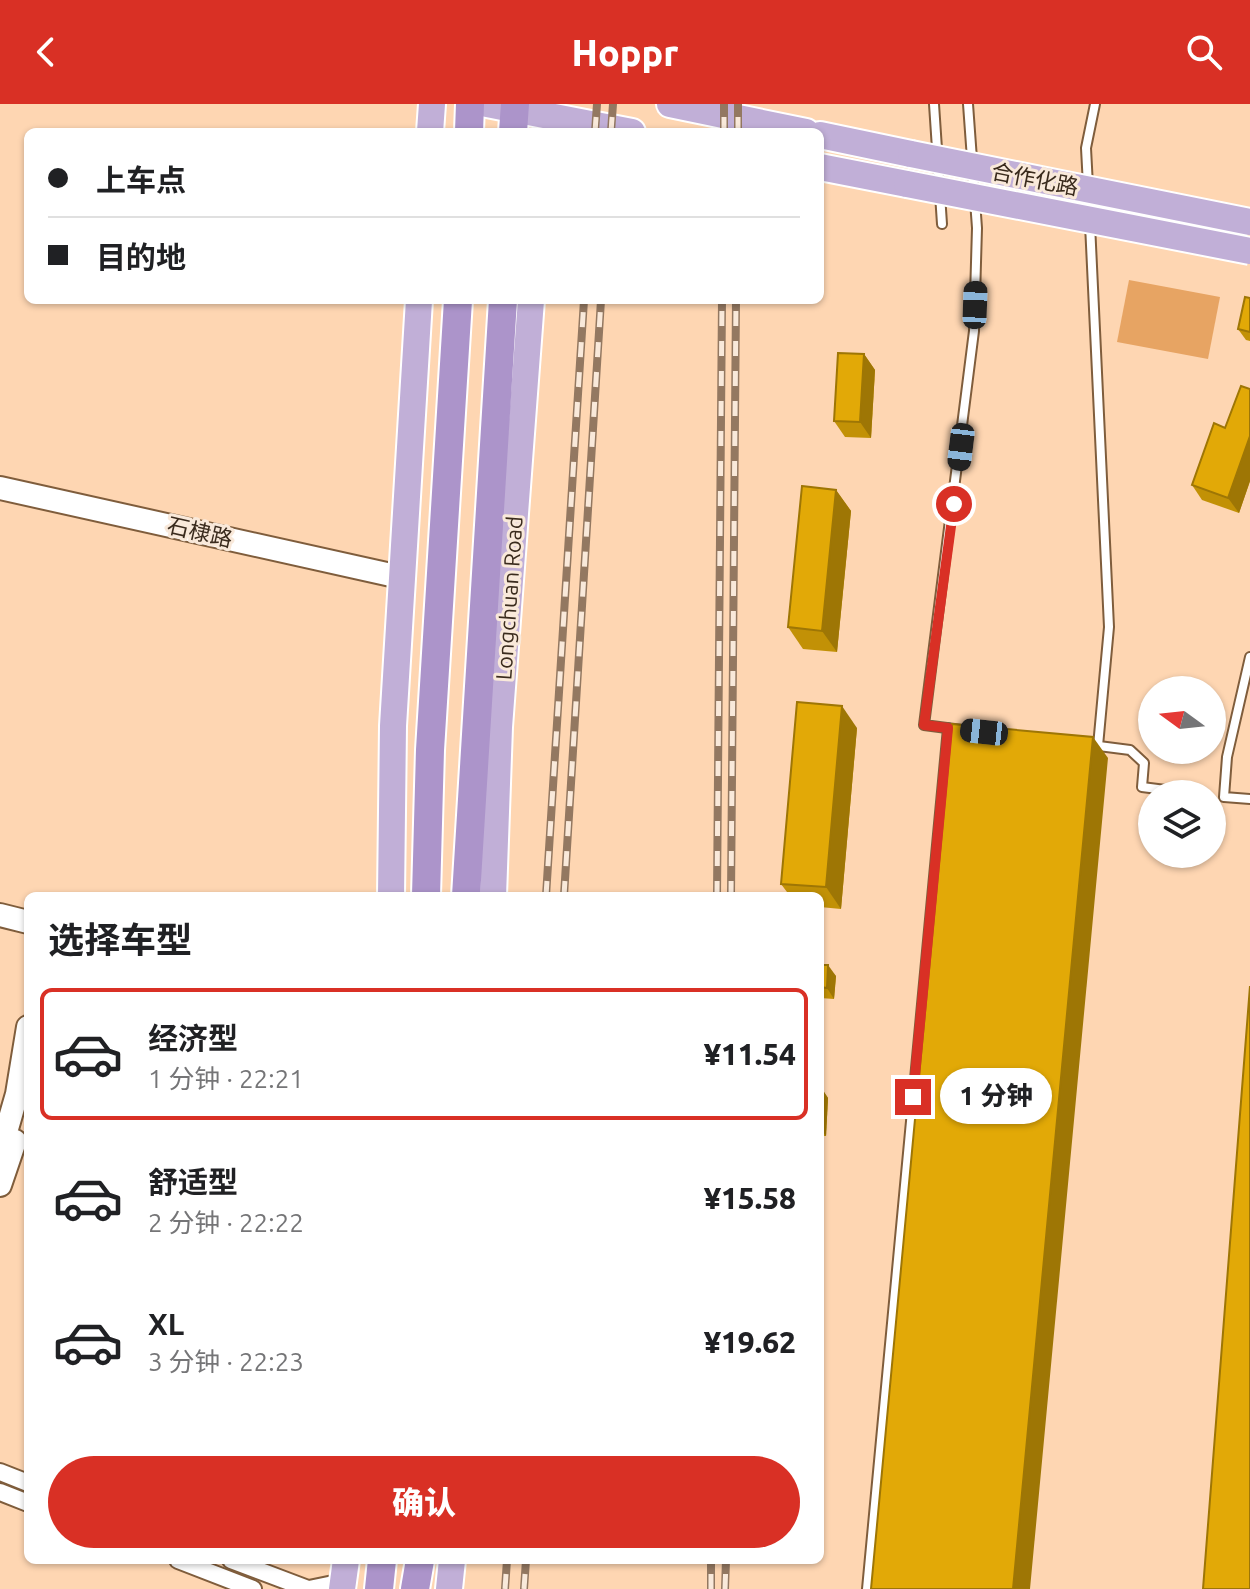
<!DOCTYPE html>
<html lang="zh">
<head>
<meta charset="utf-8">
<style>
  :root { --surface:#fff; --page:#f2f2f2; --text:#202124; --muted:#757577; --line:#e0e0e0; --accent:#d93025 }
  body { margin:0; font-family:Ubuntu,"Noto Sans SC",sans-serif; background:var(--page); color:var(--text); height:100vh; display:flex; flex-direction:column; font-size:30px; white-space:nowrap }
  * { box-sizing:border-box; margin:0 }
  p { font-size:26px; color:var(--muted) }
  .icon { flex:none; width:44px; height:44px; fill:none; stroke:currentColor; stroke-width:2; stroke-linecap:round; stroke-linejoin:round }
  .map { position:relative; flex:1; overflow:hidden }
  .side { position:absolute; left:24px; top:788px; width:800px; height:672px; display:flex; flex-direction:column; background:var(--surface); border-radius:12px; box-shadow:0 2px 6px #0004 }
  .side>* { flex:none }
  .guide { position:absolute; left:24px; top:24px; width:800px; height:176px; border-radius:12px; box-shadow:0 2px 6px #0004; display:grid; align-content:center; height:176px; padding:0 24px; background:var(--surface) }
  .needle { width:52px; rotate:285deg }
  .fabs { position:absolute; left:1138px; top:572px; display:grid; gap:16px }
  .fabs a { display:grid; place-items:center; width:88px; height:88px; border-radius:50%; background:var(--surface); box-shadow:0 2px 6px #0004; font-size:40px }
  .end { position:absolute; width:36px; height:36px; margin:-18px; border:10px solid #d93025; background:#fff; box-shadow:0 0 0 4px #fff }
  .from { border-radius:50% }
  .bubble { position:absolute; height:56px; border-radius:28px; background:var(--surface); box-shadow:0 2px 6px #0004; font-size:26px; font-weight:800; line-height:56px; text-align:center }
  .car { position:absolute; width:24px; height:48px; margin:-24px -12px; border-radius:10px; box-shadow:0 0 6px 2px #0007; background:linear-gradient(#222 24%,#8ab4d8 0 40%,#222 0 76%,#8ab4d8 0 86%,#222 0) }
  .guide b { display:flex; align-items:center; gap:28px; height:76px; font-size:30px }
  .guide b+b { border-top:2px solid var(--line) }
  .guide i { width:20px; height:20px; background:var(--text) }
  ul { padding:0; list-style:none }
  li { display:flex; align-items:center; gap:24px; height:132px; margin:0 16px 12px; padding:0 8px; border:4px solid transparent; border-radius:12px }
  li div { flex:1 }
  li b { display:block; font-size:30px }
  li em { font-style:normal; font-weight:800 }
  li.current { border-color:var(--accent) }
  li>.icon { width:72px; height:72px; stroke-width:1.5 }
  h2 { padding:0 24px; font-size:36px; line-height:96px }
  .cta { display:flex; gap:16px; margin-top:auto; padding:16px 24px }
  .cta a { flex:1; height:92px; border-radius:48px; background:var(--accent); color:#fff; font-size:32px; font-weight:800; line-height:92px; text-align:center }
  header { display:flex; justify-content:space-between; align-items:center; height:104px; padding:0 24px; background:var(--accent); color:#fff; font-size:36px; font-weight:800 }
  .map>svg:first-child { display:block }
  .green { fill:#e7a463 }
  .lines { fill:none; stroke-linecap:round; stroke-linejoin:round }
  .service-casing { stroke:#7f5d3c; stroke-width:12 }
  .minor-casing { stroke:#7f5d3c; stroke-width:20 }
  .tertiary-casing { stroke:#7f5d3c; stroke-width:26 }
  .primary-casing { stroke:#fff; stroke-width:30 }
  .trunk-casing { stroke:#fff; stroke-width:32 }
  .service { stroke:#fff; stroke-width:8 }
  .minor { stroke:#fff; stroke-width:16 }
  .tertiary { stroke:#fff; stroke-width:22 }
  .primary { stroke:#c1afd7; stroke-width:26 }
  .trunk { stroke:#ac94ca; stroke-width:28 }
  .rail-casing { stroke:#937861; stroke-width:8 }
  .rail { stroke:#f9e9da; stroke-width:5; stroke-dasharray:15; stroke-linecap:butt }
  .primary-bridge-casing { stroke:#fff; stroke-width:30; stroke-linecap:butt }
  .primary-bridge { stroke:#c1afd7; stroke-width:26 }
  .wall { fill:#c29106 }
  .shaded-wall { fill:#9e7605 }
  .building { fill:#e2a907; stroke:#9e7605; stroke-width:2 }
  .route { stroke:#d93025; stroke-width:10 }
  .labels { text-anchor:middle; stroke-width:6; stroke-linejoin:round; paint-order:stroke }
  .street-label { font-size:22px; fill:#3a2b1d; stroke:#f9e9da }
</style>
</head>
<body>
<header><svg class="icon" aria-label="back" viewBox="0 0 24 24"><path d="M15 5l-7 7 7 7"/></svg>Hoppr<svg class="icon" aria-label="search" viewBox="0 0 24 24"><circle cx="10" cy="10" r="6"/><path d="M15 15l6 6"/></svg></header>
<div class="map">
<svg width="1250" height="1485" viewBox="0 0 1250 1485">
  <rect width="100%" height="100%" fill="#fed6b2"/>
  <!-- green -->
  <path class="green" d="M1129 176 1220 193 1208 255 1117 238Z"/>
  <g class="lines">
    <defs>
      <g id="service">
        <path d="M934 0 942 120"/>
        <path d="M1088 82 1086 44 1095 0"/>
        <path d="M1090 120 1109 523 1098 642"/>
        <path d="M1250 553 1227 653 1224 693 1250 695"/>
        <path d="M962 626 924 621 974 227 977 124 968 0"/>
        <path d="M1091 641 1130 646 1144 659 1142 683 1197 690"/>
        <path d="M867 1485 948 624"/>
      </g>
      <g id="minor">
        <path d="M0 1368 28 1379"/>
        <path d="M0 1388 28 1399"/>
        <path d="M178 1456 253 1485"/>
        <path d="M231 1456 308 1485"/>
        <path d="M309 1485 343 1478"/>
      </g>
      <g id="tertiary">
        <path d="M0 384 400 473"/>
        <path d="M0 811 28 818"/>
        <path d="M0 1049 17 990 28 923"/>
        <path d="M0 1081 15 1037"/>
      </g>
      <g id="primary">
        <path d="M487 0 632 28"/>
        <path d="M670 0 806 28"/>
        <path d="M430 28 432 0"/>
        <path d="M820 31 911 50"/>
        <path d="M820 63 907 80"/>
        <path d="M391 792 393 622 419 196"/>
        <path d="M493 792 499 623 531 196"/>
        <path d="M342 1485 346 1456"/>
        <path d="M449 1485 452 1456"/>
      </g>
      <g id="trunk">
        <path d="M469 28 470 0"/>
        <path d="M513 28 515 0"/>
        <path d="M426 792 430 646 458 196"/>
        <path d="M466 792 503 196"/>
        <path d="M379 1485 382 1456"/>
        <path d="M415 1485 420 1456"/>
      </g>
    </defs>
    <!-- service casing -->
    <use href="#service" class="service-casing"/>
    <!-- minor casing -->
    <use href="#minor" class="minor-casing"/>
    <!-- tertiary casing -->
    <use href="#tertiary" class="tertiary-casing"/>
    <!-- primary casing -->
    <use href="#primary" class="primary-casing"/>
    <!-- trunk casing -->
    <use href="#trunk" class="trunk-casing"/>
    <!-- service -->
    <use href="#service" class="service"/>
    <!-- minor -->
    <use href="#minor" class="minor"/>
    <!-- tertiary -->
    <use href="#tertiary" class="tertiary"/>
    <!-- primary -->
    <use href="#primary" class="primary"/>
    <!-- trunk -->
    <use href="#trunk" class="trunk"/>
    <defs>
      <g id="rail">
        <path d="M595 28 597 0"/>
        <path d="M611 28 613 0"/>
        <path d="M724 28V0"/>
        <path d="M738 28V0"/>
        <path d="M546 792 584 196"/>
        <path d="M564 792 601 196"/>
        <path d="M717 792 722 196"/>
        <path d="M731 792 736 196"/>
        <path d="M505 1485 507 1456"/>
        <path d="M524 1485 526 1456"/>
        <path d="M711 1485V1456"/>
        <path d="M725 1485 726 1456"/>
      </g>
    </defs>
    <!-- rail casing -->
    <use href="#rail" class="rail-casing"/>
    <!-- rail -->
    <use href="#rail" class="rail"/>
    <defs>
      <g id="primary-bridge">
        <path d="M911 50 1250 118"/>
        <path d="M907 80 1250 147"/>
      </g>
    </defs>
    <!-- primary-bridge casing -->
    <use href="#primary-bridge" class="primary-bridge-casing"/>
    <!-- primary-bridge -->
    <use href="#primary-bridge" class="primary-bridge"/>
  </g>
  <!-- wall -->
  <g class="wall">
    <path d="M1250 194V237L1246 236 1238 225Z"/>
    <path d="M864 250 875 266 871 334 845 333 834 317Z"/>
    <path d="M1250 285V377L1239 409 1202 396 1192 381 1225 324Z"/>
    <path d="M836 386 851 407 837 548 803 545 788 523Z"/>
    <path d="M857 624 841 805 820 803V792H790L781 780Z"/>
    <path d="M820 861 836 872 834 895 820 894Z"/>
    <path d="M820 983 828 994 826 1032H820Z"/>
  </g>
  <!-- shaded-wall -->
  <g class="shaded-wall">
    <path d="M864 250 875 266 871 334 860 318Z"/>
    <path d="M1250 332V377L1239 409 1228 394Z"/>
    <path d="M836 386 851 407 837 548 822 527Z"/>
    <path d="M842 602 857 624 841 805 826 783Z"/>
    <path d="M1093 633 1108 654 1030 1485H1013Z"/>
    <path d="M828 861 836 872 834 895 827 884Z"/>
    <path d="M821 983 828 994 826 1032 820 1024Z"/>
  </g>
  <!-- building -->
  <g class="building">
    <path d="M1245 193 1250 194V228L1238 225Z"/>
    <path d="M838 249 864 250 860 318 834 317Z"/>
    <path d="M1241 282 1250 285V332L1228 394 1192 381 1214 319 1225 324Z"/>
    <path d="M802 382 836 386 822 527 788 523Z"/>
    <path d="M797 598 842 602 826 783 781 780Z"/>
    <path d="M952 620 1093 633 1013 1485H871Z"/>
    <path d="M820 861H828L827 884 820 883Z"/>
    <path d="M1250 882V1485H1203Z"/>
  </g>
  <g class="lines">
    <!-- route -->
    <path class="route" d="M913 993 948 624 924 621 954 400"/>
  </g>
  <g class="labels">
    <!-- street labels -->
    <g class="street-label">
      <text transform="translate(1035 75) rotate(11)" y="8">合作化路</text>
      <text transform="translate(200 428) rotate(13)" y="8">石棣路</text>
      <text transform="translate(509 494) rotate(-86)" y="8">Longchuan Road</text>
    </g>
  </g>
</svg>
<div class="fabs">
<a><svg class="needle" viewBox="-14 -14 28 28"><path d="M0-13l5 13h-10z" fill="#e53935"/><path d="M0 13l5-13h-10z" fill="#757577"/></svg></a>
<a><svg class="icon" aria-label="layers" viewBox="0 0 24 24"><path d="M12 4l9 5-9 5-9-5zM3 14l9 5 9-5"/></svg></a>
</div>
<i class="end from" style="left:954px;top:400px"></i>
<i class="end" style="left:913px;top:993px"></i>
<div class="bubble" style="left:940px;top:964px;width:112px">1 分钟</div>
<i class="car" style="left:975px;top:201px;rotate:2deg"></i>
<i class="car" style="left:961px;top:343px;rotate:187deg"></i>
<i class="car" style="left:984px;top:628px;rotate:276deg"></i>
<div class="guide">
<b><i class="from"></i>上车点</b>
<b><i></i>目的地</b>
</div>
<section class="side">
<h2>选择车型</h2>
<ul>
<li class="current"><svg class="icon" aria-label="car" viewBox="0 0 24 24"><path d="M5 17H2v-5l4-1 3-4h7l3 4 3 1v5h-3M9 17h6M6 11h13"/><circle cx="7" cy="17" r="2"/><circle cx="17" cy="17" r="2"/></svg><div><b>经济型</b><p>1 分钟 · 22:21</p></div><em>¥11.54</em></li>
<li><svg class="icon" aria-label="car" viewBox="0 0 24 24"><path d="M5 17H2v-5l4-1 3-4h7l3 4 3 1v5h-3M9 17h6M6 11h13"/><circle cx="7" cy="17" r="2"/><circle cx="17" cy="17" r="2"/></svg><div><b>舒适型</b><p>2 分钟 · 22:22</p></div><em>¥15.58</em></li>
<li><svg class="icon" aria-label="car" viewBox="0 0 24 24"><path d="M5 17H2v-5l4-1 3-4h7l3 4 3 1v5h-3M9 17h6M6 11h13"/><circle cx="7" cy="17" r="2"/><circle cx="17" cy="17" r="2"/></svg><div><b>XL</b><p>3 分钟 · 22:23</p></div><em>¥19.62</em></li>
</ul>
<div class="cta"><a>确认</a></div>
</section>
</div>
</body>
</html>
